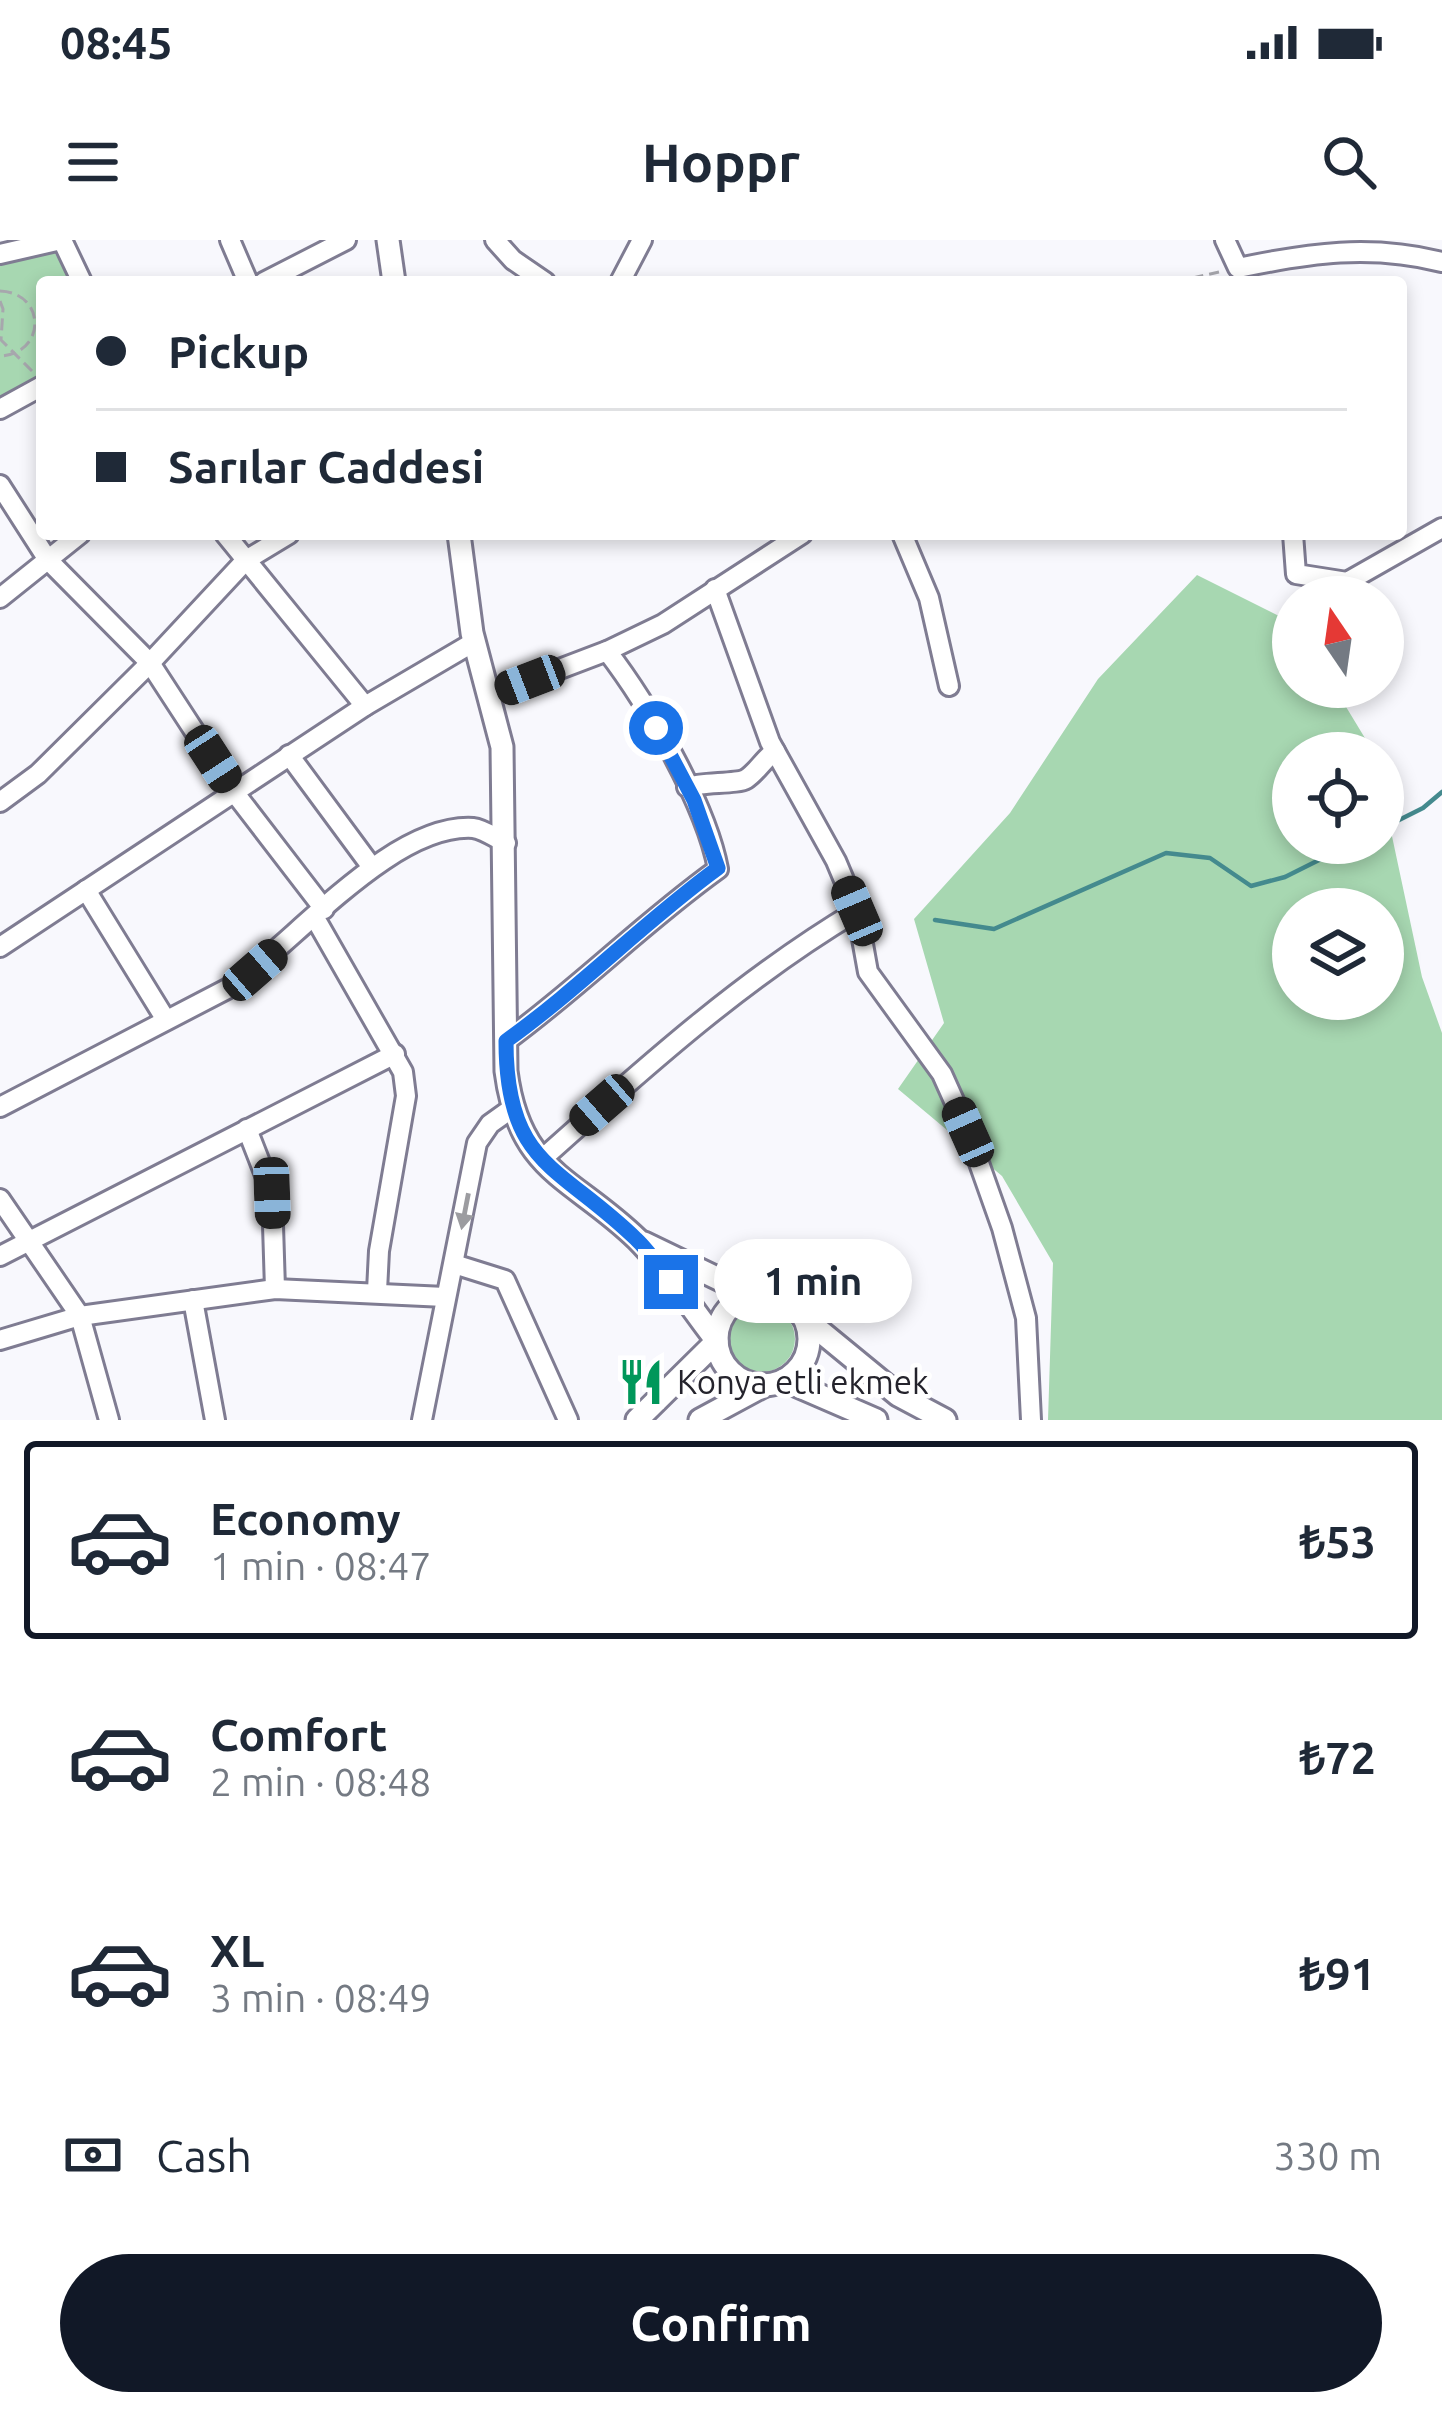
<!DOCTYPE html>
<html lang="en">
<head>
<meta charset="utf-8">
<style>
  :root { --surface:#fff; --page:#f6f6f7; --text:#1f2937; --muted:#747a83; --line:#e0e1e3; --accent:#111827 }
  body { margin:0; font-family:Ubuntu,sans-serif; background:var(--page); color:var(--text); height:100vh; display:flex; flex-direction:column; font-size:45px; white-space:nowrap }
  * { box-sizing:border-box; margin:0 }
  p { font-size:39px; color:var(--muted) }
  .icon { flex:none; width:66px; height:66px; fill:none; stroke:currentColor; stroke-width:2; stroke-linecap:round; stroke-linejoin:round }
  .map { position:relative; height:1180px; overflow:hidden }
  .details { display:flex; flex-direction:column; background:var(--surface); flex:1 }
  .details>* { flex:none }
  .guide { position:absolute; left:36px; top:36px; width:1371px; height:264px; border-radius:12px; box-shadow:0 6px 18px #0003; display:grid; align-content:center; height:264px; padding:0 60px; background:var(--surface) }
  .needle { width:78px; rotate:347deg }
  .buttons { position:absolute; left:1272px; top:336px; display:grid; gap:24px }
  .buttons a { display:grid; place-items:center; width:132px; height:132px; border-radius:50%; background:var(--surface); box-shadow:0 6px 18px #0003; font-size:60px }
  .end { position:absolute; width:54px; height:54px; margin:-27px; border:15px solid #1a73e8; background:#fff; box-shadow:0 0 0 6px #fff }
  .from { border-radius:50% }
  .bubble { position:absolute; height:84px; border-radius:42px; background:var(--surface); box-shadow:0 6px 18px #0003; font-size:39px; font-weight:600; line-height:84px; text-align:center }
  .car { position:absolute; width:36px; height:72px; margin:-36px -18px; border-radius:15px; box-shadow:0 0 9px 3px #0007; background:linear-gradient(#222 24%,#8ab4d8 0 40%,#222 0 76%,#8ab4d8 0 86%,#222 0) }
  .guide b { display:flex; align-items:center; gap:42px; height:114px; font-size:45px }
  .guide b+b { border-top:3px solid var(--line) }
  .guide i { width:30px; height:30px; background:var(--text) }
  ul { padding:21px 0 0; list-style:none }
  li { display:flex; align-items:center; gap:36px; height:198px; margin:0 24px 18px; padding:0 36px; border:6px solid transparent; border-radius:12px }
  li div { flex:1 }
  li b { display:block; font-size:45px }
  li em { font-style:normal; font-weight:600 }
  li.on { border-color:var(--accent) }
  li>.icon { width:108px; height:108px; stroke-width:1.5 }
  .pay { display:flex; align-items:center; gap:30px; height:132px; padding:0 60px; font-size:45px }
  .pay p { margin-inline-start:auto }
  .cta { display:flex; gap:24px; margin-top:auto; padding:24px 60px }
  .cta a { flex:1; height:138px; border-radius:72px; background:var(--accent); color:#fff; font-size:48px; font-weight:600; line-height:138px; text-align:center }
  .status { display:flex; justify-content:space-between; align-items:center; height:84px; padding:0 60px; background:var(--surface); direction:ltr }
  .status svg { height:33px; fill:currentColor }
  header { display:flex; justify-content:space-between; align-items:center; height:156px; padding:0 60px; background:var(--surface); font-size:54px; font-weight:600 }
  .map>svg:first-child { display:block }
  .green { fill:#a7d7b1; fill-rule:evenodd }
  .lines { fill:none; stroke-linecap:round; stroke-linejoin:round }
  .stream { stroke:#448a8e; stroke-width:4.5 }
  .minor-casing { stroke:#7f7c92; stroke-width:24 }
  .tertiary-casing { stroke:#7f7c92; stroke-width:27 }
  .path { stroke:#a7a7ad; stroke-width:3; stroke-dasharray:12 6; stroke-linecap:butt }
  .minor { stroke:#fff; stroke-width:18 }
  .tertiary { stroke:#fff; stroke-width:21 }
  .oneway { fill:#9c9ca0 }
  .route { stroke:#1a73e8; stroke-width:15 }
  .labels { text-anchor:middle; stroke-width:9; stroke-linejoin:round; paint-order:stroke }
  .poi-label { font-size:33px; fill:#24232c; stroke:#fff; text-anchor:start }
</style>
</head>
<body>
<div class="status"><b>08:45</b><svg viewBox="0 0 49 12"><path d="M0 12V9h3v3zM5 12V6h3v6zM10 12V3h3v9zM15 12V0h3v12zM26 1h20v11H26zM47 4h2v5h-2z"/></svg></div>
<header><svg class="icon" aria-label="menu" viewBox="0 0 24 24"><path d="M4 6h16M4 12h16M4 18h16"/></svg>Hoppr<svg class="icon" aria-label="search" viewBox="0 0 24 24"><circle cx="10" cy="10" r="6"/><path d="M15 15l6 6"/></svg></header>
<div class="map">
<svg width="1442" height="1180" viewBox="0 0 1442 1180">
  <rect width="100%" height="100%" fill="#f8f8fd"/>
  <!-- green -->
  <g class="green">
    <path d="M53 10 72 42H42V134L0 158V23Z"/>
    <path d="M1197 335 1293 383V447H1334L1374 513H1293V603H1383V554L1422 737 1442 793V1180H1048L1053 1023 1002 936 898 849 944 783 914 679 1010 573 1098 439ZM1293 669H1383V759H1293Z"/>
    <circle cx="762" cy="1099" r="33"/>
  </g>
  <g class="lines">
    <!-- stream -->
    <g class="stream">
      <path d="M1383 588 1423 568 1442 552"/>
      <path d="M935 680 994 689 1166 613 1210 618 1251 646 1285 637 1353 603"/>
    </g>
    <defs>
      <g id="minor">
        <path d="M62 0 82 42"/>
        <path d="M230 0 248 42"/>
        <path d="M495 0 513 20 545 42"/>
        <path d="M1225 0 1238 28C1310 13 1370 4 1442 22"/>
        <path d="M0 14 61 0"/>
        <path d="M264 42 346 0"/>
        <path d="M620 42 642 0"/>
        <path d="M0 169 42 146"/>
        <path d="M0 245 48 320 150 423 234 552 324 669"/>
        <path d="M225 294 365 466"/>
        <path d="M902 294 929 358 949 446"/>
        <path d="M1293 294 1296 334 1347 342 1442 288"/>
        <path d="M715 349 770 502 836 621 857 671 868 732 942 834 968 892 1002 988 1026 1078 1031 1180"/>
        <path d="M0 358 80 294"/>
        <path d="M491 455 607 411 663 384 802 294"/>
        <path d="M289 515 371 626"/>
        <path d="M687 547C703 542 738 544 746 539 756 533 764 519 775 511"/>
        <path d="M0 562 38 534 150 423 246 320 289 294"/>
        <path d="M86 650 166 780"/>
        <path d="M315 678 403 832 406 856 379 1011 377 1051"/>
        <path d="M0 707 365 466 474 402"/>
        <path d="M506 801C580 747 644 682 718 629 706 564 647 463 607 411"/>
        <path d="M0 867 227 749C293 705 391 583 473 588 483 589 496 598 506 603"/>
        <path d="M247 889 272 953 275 1049"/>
        <path d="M542 919C642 830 741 740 857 671"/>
        <path d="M0 959 80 1076 109 1180"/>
        <path d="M0 1016 395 814"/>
        <path d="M454 1024 505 1040 568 1180"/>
        <path d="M193 1060 215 1180"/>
        <path d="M0 1100 80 1076 275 1049 445 1057"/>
        <path d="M422 1180 477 903 490 884 511 869"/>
      </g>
      <g id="tertiary">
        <path d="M388 0 394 42"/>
        <path d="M459 294 472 393 502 507 506 831C519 933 573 937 637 999 667 1029 691 1068 717 1101L637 1180"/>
        <path d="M644 1003 752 1055"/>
        <circle cx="763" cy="1099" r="46"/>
        <path d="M803 1077 898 1155 945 1180"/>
        <path d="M784 1140 876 1180"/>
        <path d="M700 1180 765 1145"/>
      </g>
    </defs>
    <!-- minor casing -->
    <use href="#minor" class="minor-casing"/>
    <!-- tertiary casing -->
    <use href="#tertiary" class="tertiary-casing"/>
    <!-- path -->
    <g class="path">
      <path d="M1174 42 1219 32"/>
      <path d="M0 51C47 53 46 114 0 116"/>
      <path d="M0 61 3 69 1 100 32 131"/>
    </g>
    <!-- minor -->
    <use href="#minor" class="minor"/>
    <!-- tertiary -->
    <use href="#tertiary" class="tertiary"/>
  </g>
  <!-- one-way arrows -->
  <defs><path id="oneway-solid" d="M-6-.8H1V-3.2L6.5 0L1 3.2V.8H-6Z" transform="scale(3)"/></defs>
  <use class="oneway" href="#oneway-solid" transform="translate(465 971) rotate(101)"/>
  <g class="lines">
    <!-- route -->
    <path class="route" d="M656 488 694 560 718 628C644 682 580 748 506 801 506 926 560 925 636 999 649 1011 660 1028 671 1042"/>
  </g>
  <!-- icons -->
  <defs>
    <symbol id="restaurant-bare" viewBox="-9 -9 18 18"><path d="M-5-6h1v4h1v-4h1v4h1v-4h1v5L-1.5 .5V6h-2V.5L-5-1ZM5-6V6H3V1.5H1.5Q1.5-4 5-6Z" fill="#00975a" stroke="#fff" stroke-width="2.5" paint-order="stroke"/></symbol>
  </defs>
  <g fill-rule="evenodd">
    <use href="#restaurant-bare" x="608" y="1109" width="66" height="66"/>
  </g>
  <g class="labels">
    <!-- poi labels -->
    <g class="poi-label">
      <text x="677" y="1154">Konya etli ekmek</text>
    </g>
  </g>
</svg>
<div class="buttons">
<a><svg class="needle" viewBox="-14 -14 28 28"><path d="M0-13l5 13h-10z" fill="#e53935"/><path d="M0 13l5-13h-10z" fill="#747a83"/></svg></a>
<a><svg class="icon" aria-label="locate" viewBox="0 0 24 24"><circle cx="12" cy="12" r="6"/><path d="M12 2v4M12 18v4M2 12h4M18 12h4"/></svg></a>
<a><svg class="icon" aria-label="layers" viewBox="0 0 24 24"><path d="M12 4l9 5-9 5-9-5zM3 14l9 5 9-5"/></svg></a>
</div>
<i class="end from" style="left:656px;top:488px"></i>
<i class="end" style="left:671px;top:1042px"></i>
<div class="bubble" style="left:714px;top:999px;width:198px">1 min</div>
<i class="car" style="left:530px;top:440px;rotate:249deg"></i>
<i class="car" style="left:213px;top:519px;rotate:147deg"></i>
<i class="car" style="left:857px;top:671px;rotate:337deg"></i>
<i class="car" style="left:255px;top:730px;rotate:49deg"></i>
<i class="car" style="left:602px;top:865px;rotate:229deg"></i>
<i class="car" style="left:968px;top:892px;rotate:336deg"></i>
<i class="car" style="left:272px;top:953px;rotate:178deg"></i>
<div class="guide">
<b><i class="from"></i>Pickup</b>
<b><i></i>Sarılar Caddesi</b>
</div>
</div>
<section class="details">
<ul>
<li class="on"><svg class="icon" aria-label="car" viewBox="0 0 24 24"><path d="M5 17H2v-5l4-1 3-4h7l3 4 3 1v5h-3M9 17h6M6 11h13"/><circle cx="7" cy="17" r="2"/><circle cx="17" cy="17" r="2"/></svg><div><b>Economy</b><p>1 min · 08:47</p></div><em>₺53</em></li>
<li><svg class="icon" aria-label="car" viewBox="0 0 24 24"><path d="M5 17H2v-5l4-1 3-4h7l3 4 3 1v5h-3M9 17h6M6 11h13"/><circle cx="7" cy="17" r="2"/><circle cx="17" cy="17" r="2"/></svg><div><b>Comfort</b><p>2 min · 08:48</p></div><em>₺72</em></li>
<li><svg class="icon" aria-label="car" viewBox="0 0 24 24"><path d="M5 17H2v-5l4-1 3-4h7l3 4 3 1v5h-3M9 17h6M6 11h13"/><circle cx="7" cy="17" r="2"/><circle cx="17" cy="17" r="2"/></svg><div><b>XL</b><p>3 min · 08:49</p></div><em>₺91</em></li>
</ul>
<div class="pay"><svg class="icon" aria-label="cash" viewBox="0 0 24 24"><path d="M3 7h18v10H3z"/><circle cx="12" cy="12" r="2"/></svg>Cash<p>330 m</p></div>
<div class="cta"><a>Confirm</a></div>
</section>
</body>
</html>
